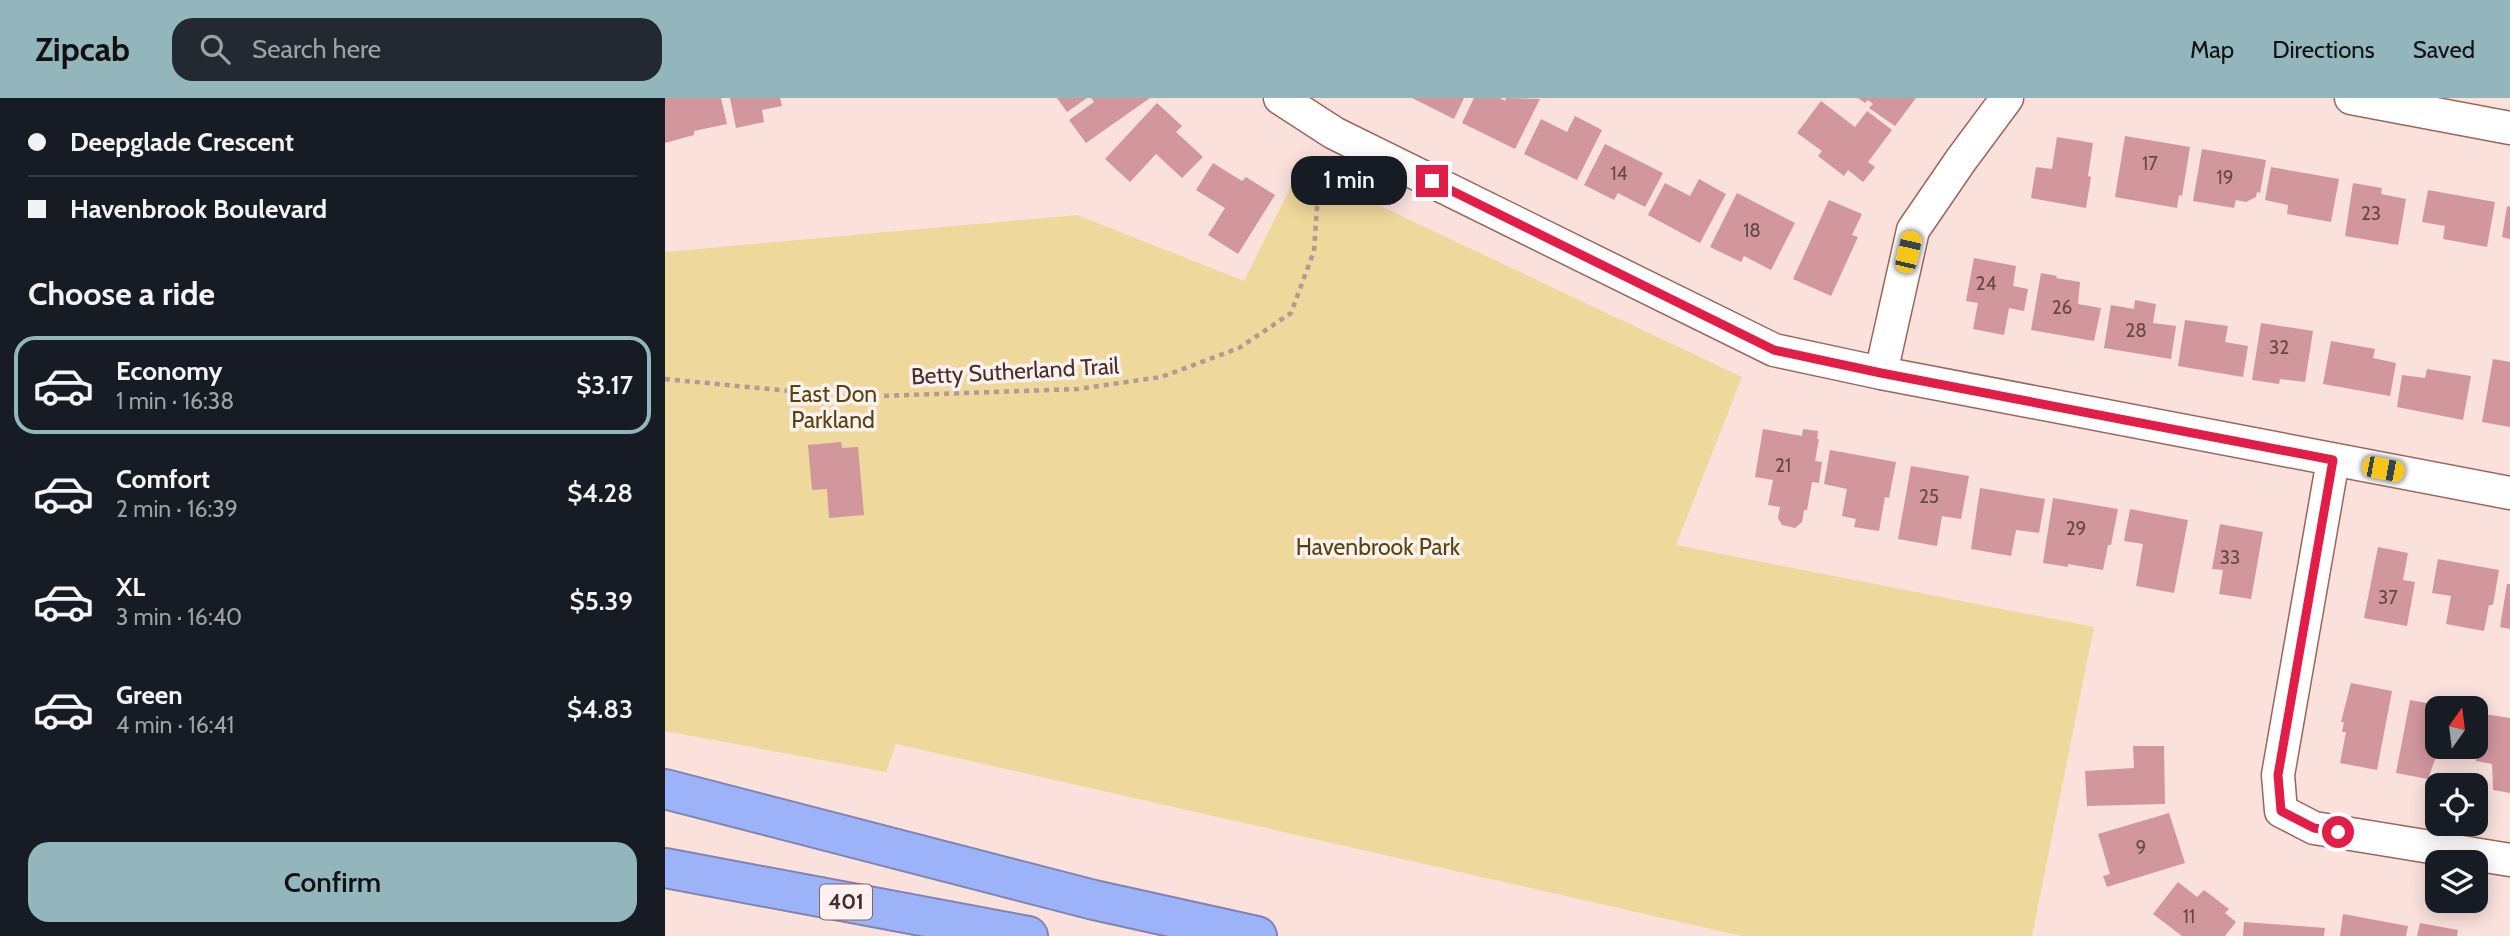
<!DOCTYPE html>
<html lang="en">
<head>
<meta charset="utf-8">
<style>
  :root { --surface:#171b24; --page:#242831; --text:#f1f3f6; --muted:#9ea1a6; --line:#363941; --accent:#93b5bc }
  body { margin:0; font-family:Cabin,sans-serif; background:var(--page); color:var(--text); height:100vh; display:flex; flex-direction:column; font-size:26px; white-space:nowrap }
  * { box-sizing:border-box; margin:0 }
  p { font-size:23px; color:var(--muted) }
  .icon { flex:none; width:38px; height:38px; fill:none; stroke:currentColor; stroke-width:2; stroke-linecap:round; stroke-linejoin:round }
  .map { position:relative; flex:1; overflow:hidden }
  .drawer { display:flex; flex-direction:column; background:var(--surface); width:665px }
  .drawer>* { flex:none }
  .top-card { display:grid; align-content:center; height:154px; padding:0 28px; background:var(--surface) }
  .needle { width:46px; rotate:14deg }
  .tools { position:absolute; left:1760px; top:598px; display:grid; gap:14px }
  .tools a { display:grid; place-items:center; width:63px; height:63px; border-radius:14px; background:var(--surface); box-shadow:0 4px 18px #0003; font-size:35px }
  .end { position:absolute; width:32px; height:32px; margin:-16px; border:9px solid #e11d48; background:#fff; box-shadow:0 0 0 4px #fff }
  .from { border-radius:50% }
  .bubble { position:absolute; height:49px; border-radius:21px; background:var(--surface); box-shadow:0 4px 18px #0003; font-size:23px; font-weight:600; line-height:49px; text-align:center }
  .car { position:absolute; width:21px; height:42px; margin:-21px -10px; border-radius:9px; box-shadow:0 0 5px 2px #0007; background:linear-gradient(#f5c518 24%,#345 0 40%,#f5c518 0 76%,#345 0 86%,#f5c518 0) }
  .top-card b { display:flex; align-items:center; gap:24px; height:66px; font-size:26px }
  .top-card b+b { border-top:2px solid var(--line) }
  .top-card i { width:18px; height:18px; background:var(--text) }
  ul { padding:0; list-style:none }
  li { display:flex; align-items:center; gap:21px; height:98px; margin:0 14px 10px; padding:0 14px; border:4px solid transparent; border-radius:21px }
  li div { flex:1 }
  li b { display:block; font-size:26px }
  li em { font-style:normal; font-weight:600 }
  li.selected { border-color:var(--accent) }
  li>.icon { width:63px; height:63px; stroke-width:1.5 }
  h2 { padding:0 28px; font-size:32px; line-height:84px }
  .cta { display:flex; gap:14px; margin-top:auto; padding:14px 28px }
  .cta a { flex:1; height:80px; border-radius:21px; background:var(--accent); color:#111; font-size:28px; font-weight:600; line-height:80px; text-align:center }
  header { display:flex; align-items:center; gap:42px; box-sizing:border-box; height:98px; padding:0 35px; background:var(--accent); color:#111 }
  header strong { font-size:33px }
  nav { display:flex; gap:38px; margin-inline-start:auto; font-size:24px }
  .search { width:490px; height:63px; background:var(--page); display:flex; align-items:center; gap:18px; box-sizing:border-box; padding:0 24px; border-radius:21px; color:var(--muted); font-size:26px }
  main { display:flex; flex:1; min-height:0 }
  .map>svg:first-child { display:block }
  .green { fill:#eed89c }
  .building { fill:#d2969d }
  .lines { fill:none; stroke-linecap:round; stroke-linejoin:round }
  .minor-casing { stroke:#9c655c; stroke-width:35 }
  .highway-casing { stroke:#7f84b1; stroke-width:42 }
  .path { stroke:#b29995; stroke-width:4.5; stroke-dasharray:5 5; stroke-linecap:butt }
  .minor { stroke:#fff; stroke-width:32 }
  .highway { stroke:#9db3f9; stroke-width:38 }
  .route { stroke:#e11d48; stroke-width:9 }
  .labels { text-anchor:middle; stroke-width:7; stroke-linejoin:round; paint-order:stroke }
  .number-label { font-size:19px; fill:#694847 }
  .shield { fill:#fef1ef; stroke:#7d6865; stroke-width:2 }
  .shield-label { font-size:21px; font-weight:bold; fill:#462e2a }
  .street-label { font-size:23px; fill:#462e2a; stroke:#fef1ef }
  .park-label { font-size:23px; fill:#55440b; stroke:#fef1ef }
</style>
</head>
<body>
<header>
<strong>Zipcab</strong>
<div class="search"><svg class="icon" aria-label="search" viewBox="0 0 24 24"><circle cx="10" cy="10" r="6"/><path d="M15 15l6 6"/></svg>Search here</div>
<nav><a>Map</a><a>Directions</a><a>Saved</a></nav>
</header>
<main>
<section class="drawer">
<div class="top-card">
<b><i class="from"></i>Deepglade Crescent</b>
<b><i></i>Havenbrook Boulevard</b>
</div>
<h2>Choose a ride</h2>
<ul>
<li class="selected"><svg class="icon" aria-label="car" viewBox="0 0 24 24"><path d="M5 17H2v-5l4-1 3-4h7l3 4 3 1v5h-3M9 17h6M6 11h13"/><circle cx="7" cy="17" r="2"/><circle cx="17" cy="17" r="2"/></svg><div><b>Economy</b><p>1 min · 16:38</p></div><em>$3.17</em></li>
<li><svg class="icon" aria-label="car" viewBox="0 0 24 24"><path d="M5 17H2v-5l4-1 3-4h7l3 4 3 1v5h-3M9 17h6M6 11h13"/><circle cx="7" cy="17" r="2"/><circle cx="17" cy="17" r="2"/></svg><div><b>Comfort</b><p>2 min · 16:39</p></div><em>$4.28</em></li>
<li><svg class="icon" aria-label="car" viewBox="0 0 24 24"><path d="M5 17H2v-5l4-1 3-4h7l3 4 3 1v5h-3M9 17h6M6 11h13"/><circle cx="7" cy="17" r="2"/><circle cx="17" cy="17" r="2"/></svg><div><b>XL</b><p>3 min · 16:40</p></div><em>$5.39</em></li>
<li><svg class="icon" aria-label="car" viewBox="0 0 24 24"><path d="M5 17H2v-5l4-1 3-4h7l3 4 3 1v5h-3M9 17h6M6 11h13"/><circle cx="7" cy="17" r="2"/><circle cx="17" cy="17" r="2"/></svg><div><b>Green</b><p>4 min · 16:41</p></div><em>$4.83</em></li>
</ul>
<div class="cta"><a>Confirm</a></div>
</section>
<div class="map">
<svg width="1845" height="838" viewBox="0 0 1845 838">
  <rect width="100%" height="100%" fill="#fae1dc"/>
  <!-- green -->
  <path class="green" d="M635 70 1077 279 1011 447 1429 529 1367 838H1077L231 646 221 674 0 633V154L412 117 579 183Z"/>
  <!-- building -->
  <g class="building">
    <path d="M0 0H56L62 26 29 33V37L0 45Z"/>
    <path d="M65 0H115L117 8 97 12 99 24 71 30Z"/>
    <path d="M392 0H422L402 14Z"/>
    <path d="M426 0H485L421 45 404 22 429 4Z"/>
    <path d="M747 0H799L789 21Z"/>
    <path d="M809 0H835L840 3 841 0 875 1 850 51 797 25Z"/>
    <path d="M1193 0H1251L1230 28 1204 10 1208 6 1203 2 1200 5Z"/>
    <path d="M1156 3 1190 29 1202 13 1227 32 1203 64 1210 69 1198 84 1183 72 1179 78 1153 58 1157 53 1132 35Z"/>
    <path d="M492 5 517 28 511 34 538 59 517 80 491 56 465 84 440 61Z"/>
    <path d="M910 18 937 32 912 82 859 56 876 21 902 34Z"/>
    <path d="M1460 38 1525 49 1517 98 1514 97 1512 110 1450 99Z"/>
    <path d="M1392 39 1428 45 1423 78 1426 79 1421 110 1366 100 1371 69 1387 71Z"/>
    <path d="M940 46 998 75 980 109 953 95 949 102 919 87Z"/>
    <path d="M1537 51 1601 62 1595 95 1592 94 1591 99 1581 104 1571 102 1569 110 1528 103Z"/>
    <path d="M548 65 577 83 581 79 610 97 573 156 543 137 560 110 531 92Z"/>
    <path d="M1606 69 1674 81 1666 124 1622 116 1623 107 1600 102Z"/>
    <path d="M1034 81 1061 96 1035 145 983 117 1000 85 1025 98Z"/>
    <path d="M1688 85 1717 90 1716 96 1741 101 1733 147 1680 138Z"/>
    <path d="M1763 92 1830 104 1822 149 1778 141 1780 128 1757 124Z"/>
    <path d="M1072 95 1130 125 1106 172 1079 158 1076 164 1045 149Z"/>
    <path d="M1164 102 1197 116 1187 137 1193 139 1166 198 1128 181Z"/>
    <path d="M1842 108 1845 109V141L1837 139Z"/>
    <path d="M1309 160 1351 168 1348 188 1363 191 1359 213 1344 210 1339 237 1308 231 1313 205 1301 203Z"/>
    <path d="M1376 175 1392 178 1391 180 1415 184 1413 206 1436 210 1429 243 1366 232Z"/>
    <path d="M1470 202 1491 206 1488 225 1511 228 1506 261 1439 250 1446 207 1469 211Z"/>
    <path d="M1520 222 1563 228 1560 244 1583 248 1578 279 1513 268Z"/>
    <path d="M1596 225 1648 233 1640 284 1615 281 1614 286 1587 282Z"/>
    <path d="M1666 243 1710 251 1708 260 1731 265 1725 298 1658 286Z"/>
    <path d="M1828 261 1845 264V329L1817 324Z"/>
    <path d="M1762 271 1806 278 1798 322 1732 309 1737 277 1760 280Z"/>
    <path d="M1098 331 1137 338 1138 331 1153 333 1152 341H1154L1150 363 1157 364 1154 385 1147 384 1142 412H1139L1137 424 1130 430 1117 427 1113 420 1115 409 1103 407 1108 382 1090 379Z"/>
    <path d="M176 344 177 350 193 349 199 417 164 420 162 391 147 392 143 347Z"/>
    <path d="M1165 352 1231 364 1224 400 1220 399 1214 433 1189 429 1191 421 1177 418 1182 391 1159 386Z"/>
    <path d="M1246 368 1304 378 1296 421 1277 418 1272 448 1233 441Z"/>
    <path d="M1315 390 1380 401 1374 435 1351 432 1346 458 1306 451Z"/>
    <path d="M1388 400 1453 411 1446 447H1443L1438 472 1403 466V469L1378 465Z"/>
    <path d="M1465 411 1523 422 1509 495 1471 488 1478 446 1459 443Z"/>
    <path d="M1555 426 1598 434 1586 501 1554 496 1558 472 1547 471Z"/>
    <path d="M1713 449 1743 455 1738 482 1750 484 1742 528 1699 520Z"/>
    <path d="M1773 461 1834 472 1828 507H1824L1819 533 1781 526 1786 498 1767 495Z"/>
    <path d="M1842 486H1845V531L1835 529Z"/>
    <path d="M1686 585 1727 593 1712 672 1675 665 1681 634H1677L1679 624H1676Z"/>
    <path d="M1745 602 1783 609 1773 611V649H1791L1789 659 1772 656 1763 681 1731 675Z"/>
    <path d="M1819 616 1845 620V695L1828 692 1827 666 1811 663Z"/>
    <path d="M1468 648H1499L1500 706 1422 708 1420 673 1469 670Z"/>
    <path d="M1504 715 1520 765 1442 789 1438 778 1445 776 1433 736Z"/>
    <path d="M1513 784 1532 799 1539 792 1564 811 1560 815 1571 824 1560 838H1517L1488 816Z"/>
    <path d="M1678 816 1743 828 1741 838H1675Z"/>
    <path d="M1579 824 1660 830 1659 838H1578Z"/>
    <path d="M1755 825 1793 832 1792 838H1752Z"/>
  </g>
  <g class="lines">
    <defs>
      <g id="minor">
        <path d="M615 0 669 35 1109 252 1216 275 1845 395"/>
        <path d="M1686 0 1845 30"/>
        <path d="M1216 275 1248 132 1296 62 1342 0"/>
        <path d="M1668 362 1613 677 1616 713 1649 730 1845 762"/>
      </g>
      <g id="highway">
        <path d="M0 691 429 802 592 838"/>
        <path d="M0 770 363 838"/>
      </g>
    </defs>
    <!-- minor casing -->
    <use href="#minor" class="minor-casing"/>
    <!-- highway casing -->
    <use href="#highway" class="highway-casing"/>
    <!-- path -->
    <path class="path" d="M0 281 187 299 413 291 496 279 574 250 626 215 649 153 655 66 658 59"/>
    <!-- minor -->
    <use href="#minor" class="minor"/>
    <!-- highway -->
    <use href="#highway" class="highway"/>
  </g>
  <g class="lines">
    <!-- route -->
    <path class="route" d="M767 83 1109 252 1216 275 1668 362 1613 677 1616 713 1649 730 1673 734"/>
  </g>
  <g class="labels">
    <!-- number labels -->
    <g class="number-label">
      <text x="1485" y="72">17</text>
      <text x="954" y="82">14</text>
      <text x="1560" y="86">19</text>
      <text x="1706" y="122">23</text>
      <text x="1087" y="139">18</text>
      <text x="1321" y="192">24</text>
      <text x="1397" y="216">26</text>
      <text x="1471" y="239">28</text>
      <text x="1614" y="256">32</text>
      <text x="1118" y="374">21</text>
      <text x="1264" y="405">25</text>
      <text x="1411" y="437">29</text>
      <text x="1565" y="466">33</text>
      <text x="1723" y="506">37</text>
      <text x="1476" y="756">9</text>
      <text x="1524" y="825">11</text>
    </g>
    <!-- shield labels -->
    <rect class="shield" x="155" y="786.5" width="52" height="35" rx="5"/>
    <g class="shield-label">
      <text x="181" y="811">401</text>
    </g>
    <!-- street labels -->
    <g class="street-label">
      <text transform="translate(350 273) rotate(-3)" y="8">Betty Sutherland Trail</text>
    </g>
    <!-- park labels -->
    <g class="park-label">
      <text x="168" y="304">East Don<tspan x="168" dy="26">Parkland</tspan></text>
      <text x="713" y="457">Havenbrook Park</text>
    </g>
  </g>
</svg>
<div class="tools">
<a><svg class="needle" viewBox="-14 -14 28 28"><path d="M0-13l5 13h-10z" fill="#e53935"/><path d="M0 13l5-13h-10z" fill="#9ea1a6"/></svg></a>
<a><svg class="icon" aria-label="locate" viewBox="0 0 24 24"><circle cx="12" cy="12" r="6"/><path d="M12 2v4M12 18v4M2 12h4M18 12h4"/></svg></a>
<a><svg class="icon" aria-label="layers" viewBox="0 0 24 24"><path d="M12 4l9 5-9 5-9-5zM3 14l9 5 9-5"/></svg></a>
</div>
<i class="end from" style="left:1673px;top:734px"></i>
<i class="end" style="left:767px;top:83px"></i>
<div class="bubble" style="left:626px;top:58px;width:116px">1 min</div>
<i class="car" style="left:1243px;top:154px;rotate:13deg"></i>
<i class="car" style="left:1718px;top:371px;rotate:101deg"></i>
</div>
</main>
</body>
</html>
